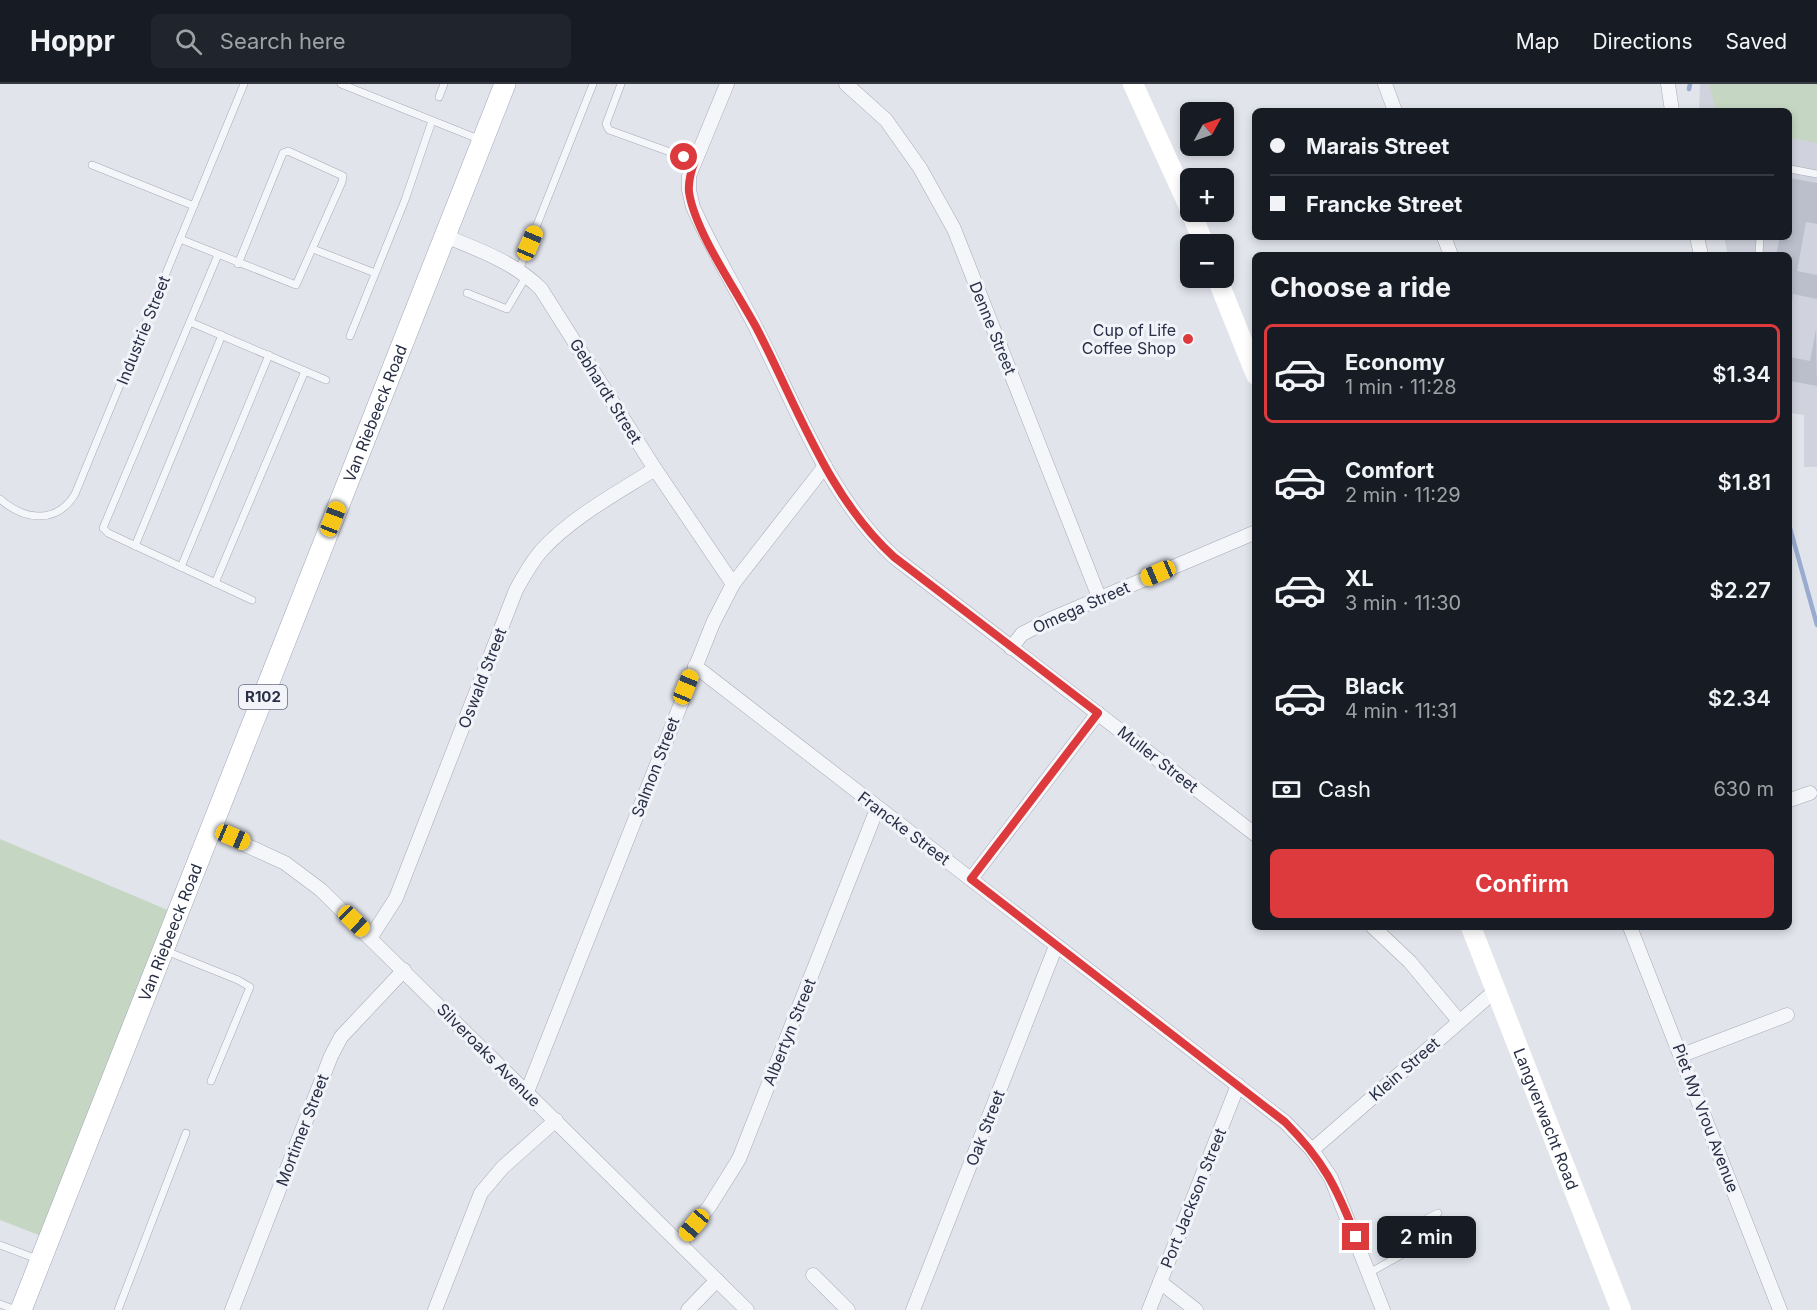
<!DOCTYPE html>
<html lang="en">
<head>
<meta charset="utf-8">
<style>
  :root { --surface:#171b24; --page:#20242c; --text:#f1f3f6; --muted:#9ea1a6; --line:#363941; --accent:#dd3a3d }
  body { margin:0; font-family:Inter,sans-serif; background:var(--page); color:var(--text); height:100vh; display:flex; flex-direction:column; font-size:22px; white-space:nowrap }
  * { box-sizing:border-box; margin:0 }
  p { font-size:20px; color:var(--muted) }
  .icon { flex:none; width:33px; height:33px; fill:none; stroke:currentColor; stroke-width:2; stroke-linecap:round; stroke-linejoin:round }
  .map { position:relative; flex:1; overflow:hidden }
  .sheet { position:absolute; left:1252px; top:168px; width:540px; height:678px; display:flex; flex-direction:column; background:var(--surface); border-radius:9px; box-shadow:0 3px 9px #0003 }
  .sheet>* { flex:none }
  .top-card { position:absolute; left:1252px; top:24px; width:540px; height:132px; border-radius:9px; box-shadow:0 3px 9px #0003; display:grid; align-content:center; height:132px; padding:0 18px; background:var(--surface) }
  .needle { width:39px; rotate:50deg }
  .fabs { position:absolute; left:1180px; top:18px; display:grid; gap:12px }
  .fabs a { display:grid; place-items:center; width:54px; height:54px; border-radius:9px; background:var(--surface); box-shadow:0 3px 9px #0003; font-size:30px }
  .end { position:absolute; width:27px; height:27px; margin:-14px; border:8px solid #dd3a3d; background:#fff; box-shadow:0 0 0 3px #fff }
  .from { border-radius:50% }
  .bubble { position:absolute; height:42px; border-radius:9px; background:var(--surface); box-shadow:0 3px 9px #0003; font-size:20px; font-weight:600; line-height:42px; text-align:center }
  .car { position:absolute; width:18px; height:36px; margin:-18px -9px; border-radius:8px; box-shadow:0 0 4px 2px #0007; background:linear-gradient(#f5c518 24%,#345 0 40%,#f5c518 0 76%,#345 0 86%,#f5c518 0) }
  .top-card b { display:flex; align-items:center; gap:21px; height:57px; font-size:22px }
  .top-card b+b { border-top:2px solid var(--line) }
  .top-card i { width:15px; height:15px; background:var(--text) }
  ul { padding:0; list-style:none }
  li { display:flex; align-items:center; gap:18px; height:99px; margin:0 12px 9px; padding:0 6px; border:3px solid transparent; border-radius:9px }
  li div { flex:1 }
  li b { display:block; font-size:22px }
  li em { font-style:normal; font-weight:600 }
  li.current { border-color:var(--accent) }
  li>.icon { width:54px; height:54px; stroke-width:1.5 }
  h2 { padding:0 18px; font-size:27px; line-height:72px }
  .pay { display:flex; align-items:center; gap:15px; height:66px; padding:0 18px; font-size:22px }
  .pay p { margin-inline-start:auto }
  .button { display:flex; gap:12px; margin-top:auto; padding:12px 18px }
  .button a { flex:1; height:69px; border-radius:9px; background:var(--accent); color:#fff; font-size:24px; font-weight:600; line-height:69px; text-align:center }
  header { display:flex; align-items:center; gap:36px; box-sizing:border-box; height:84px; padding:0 30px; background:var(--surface); border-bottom:2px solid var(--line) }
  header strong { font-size:28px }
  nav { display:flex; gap:33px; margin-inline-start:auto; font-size:21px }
  .search { width:420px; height:54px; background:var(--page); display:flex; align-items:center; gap:15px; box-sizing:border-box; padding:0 21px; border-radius:9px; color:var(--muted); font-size:22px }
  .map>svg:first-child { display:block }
  .built { fill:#d0d3de }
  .green { fill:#c5d7c2 }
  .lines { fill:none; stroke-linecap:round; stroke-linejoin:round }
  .stream { stroke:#99acd0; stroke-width:4.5 }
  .building { fill:#bbbfcc }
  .lane-casing { stroke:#a6aab7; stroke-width:8 }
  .street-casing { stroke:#a6aab7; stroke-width:15 }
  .primary-casing { stroke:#a0a6b9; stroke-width:22 }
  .lane { stroke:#f5f6f9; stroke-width:7 }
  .street { stroke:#f5f6f9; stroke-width:14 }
  .secondary { stroke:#fff; stroke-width:20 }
  .primary { stroke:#fff; stroke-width:21 }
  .route { stroke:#dd3a3d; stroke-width:8 }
  .poi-dot { fill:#dd3a3d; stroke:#f2f4f9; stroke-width:2 }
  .labels { text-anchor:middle; stroke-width:6; stroke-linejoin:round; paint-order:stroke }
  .shield { fill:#f2f4f9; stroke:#656a7c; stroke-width:1.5 }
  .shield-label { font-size:15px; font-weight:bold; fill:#282f46 }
  .street-label { font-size:16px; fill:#282f46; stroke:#f2f4f9 }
  .poi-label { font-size:16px; fill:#282f46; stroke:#f2f4f9; text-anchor:end }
</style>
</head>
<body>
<header>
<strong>Hoppr</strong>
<div class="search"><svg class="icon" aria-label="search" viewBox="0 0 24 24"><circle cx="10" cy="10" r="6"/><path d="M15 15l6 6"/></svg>Search here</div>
<nav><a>Map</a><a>Directions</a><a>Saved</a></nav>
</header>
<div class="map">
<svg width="1817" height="1226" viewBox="0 0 1817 1226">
  <rect width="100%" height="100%" fill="#e2e4ec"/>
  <!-- built -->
  <path class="built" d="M1700 0H1817V383H1804V331L1790 329V171H1728L1724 153H1790V27H1699Z"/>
  <!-- green -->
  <g class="green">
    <path d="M1709 0H1817V59L1790 54V27H1716Z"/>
    <path d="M0 755 177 830 49 1155 0 1136Z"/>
  </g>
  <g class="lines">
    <!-- stream -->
    <g class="stream">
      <path d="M1689 5 1690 0"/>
      <path d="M1790 444 1817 541"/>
    </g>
  </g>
  <!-- building -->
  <g class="building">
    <path d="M1790 94 1817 99V140L1806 138 1797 187 1817 191V215L1793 210 1791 225 1790 171H1776L1780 153H1790Z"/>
    <path d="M1816 245 1817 302 1790 297V273L1810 277Z"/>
  </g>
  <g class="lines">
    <defs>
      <g id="lane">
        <path d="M341 0 481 56"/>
        <path d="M621 0 606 40 609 46 695 77"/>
        <path d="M439 13 444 0"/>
        <path d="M92 81 194 122"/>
        <path d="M1790 85 1817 90"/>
        <path d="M180 155 296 201 342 98 343 92 288 67 283 69 238 180"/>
        <path d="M313 165 375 189"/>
        <path d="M218 171 103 444 108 449 252 516"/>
        <path d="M1759 171 1760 153"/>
        <path d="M519 186 593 0"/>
        <path d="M467 209 507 225 527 191"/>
        <path d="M190 238 326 296"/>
        <path d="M350 252 405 116 432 37"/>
        <path d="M0 415C25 437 57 440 75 410L244 0"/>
        <path d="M135 462 222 251"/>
        <path d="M181 483 269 271"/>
        <path d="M215 499 305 287"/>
        <path d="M166 867 238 896 250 903 211 997"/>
        <path d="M0 1161 37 1175"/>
        <path d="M1369 1189 1403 1170 1408 1144 1438 1129"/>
        <path d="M0 1220 16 1226"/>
        <path d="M118 1226 186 1049"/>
      </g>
      <g id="street">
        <path d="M727 0 689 92V106L693 123C712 166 737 206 758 248 797 325 829 413 894 473L1256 751"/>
        <path d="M846 0 886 36 920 84 954 145 1099 513"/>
        <path d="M1385 0 1395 27"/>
        <path d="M1668 0 1672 27"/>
        <path d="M445 152C479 166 514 178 541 205L655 385 733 500"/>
        <path d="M1444 153 1451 171"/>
        <path d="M1697 153 1701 171"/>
        <path d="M1011 564 1022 550 1051 535 1256 448"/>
        <path d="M695 582 1285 1038 1312 1066 1331 1094 1383 1226"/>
        <path d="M1790 716 1810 709"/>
        <path d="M211 745 285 779 321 806 747 1226"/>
        <path d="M971 795 1098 629"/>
        <path d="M1373 843 1410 878 1459 937"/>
        <path d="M1630 843 1780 1226"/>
        <path d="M371 853 396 814 516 506C523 493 531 479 541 467 572 433 617 409 655 385"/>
        <path d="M1682 971 1787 931"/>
        <path d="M527 1008 713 539 733 500 825 382"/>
        <path d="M1312 1066 1496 906"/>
        <path d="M680 1158 709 1123 739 1075 877 725"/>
        <path d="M813 1191 848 1226"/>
        <path d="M1160 1198 1196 1226"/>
        <path d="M232 1226 331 972 341 953 404 886"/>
        <path d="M435 1226 481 1109 503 1083 556 1036"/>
        <path d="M688 1226 717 1196"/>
        <path d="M913 1226 1056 862"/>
        <path d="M1149 1226 1238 1001"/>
      </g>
      <g id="primary">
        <path id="s2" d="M21 1226 505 0"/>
      </g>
    </defs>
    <!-- lane casing -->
    <use href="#lane" class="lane-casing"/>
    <!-- street casing -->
    <use href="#street" class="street-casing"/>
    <!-- primary casing -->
    <use href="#primary" class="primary-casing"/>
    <!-- lane -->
    <use href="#lane" class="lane"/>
    <!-- street -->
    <use href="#street" class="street"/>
    <!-- secondary -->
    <g class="secondary">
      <path d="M1133 0 1191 127"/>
      <path d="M1191 128 1204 160"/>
      <path d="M1217 194 1256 291"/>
      <path id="s1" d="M1471 843 1621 1226"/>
    </g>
    <!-- primary -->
    <use href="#primary" class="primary"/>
  </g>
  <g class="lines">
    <!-- route -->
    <path class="route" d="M684 73 695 77C691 87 688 97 689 108 695 148 736 206 756 243 797 321 827 412 894 473L1098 629 971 795 1285 1038C1323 1076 1337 1104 1356 1153"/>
  </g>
  <!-- markers -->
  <circle class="poi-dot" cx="1188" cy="255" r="6"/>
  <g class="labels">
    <!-- shield labels -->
    <rect class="shield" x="239" y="601" width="48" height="24" rx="4.5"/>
    <g class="shield-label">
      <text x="263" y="618">R102</text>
    </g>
    <!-- street labels -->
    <g class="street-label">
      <text transform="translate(993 244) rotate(68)" y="6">Denne Street</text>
      <text transform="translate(143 246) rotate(-68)" y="6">Industrie Street</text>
      <text transform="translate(606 307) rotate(58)" y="6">Gebhardt Street</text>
      <text dy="6" stroke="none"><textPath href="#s2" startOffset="964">Van Riebeeck Road</textPath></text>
      <text transform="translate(1081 523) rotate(-24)" y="6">Omega Street</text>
      <text transform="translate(482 594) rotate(-69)" y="6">Oswald Street</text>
      <text transform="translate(1158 675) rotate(38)" y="6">Muller Street</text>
      <text transform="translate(655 683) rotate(-69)" y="6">Salmon Street</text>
      <text transform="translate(904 744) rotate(37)" y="6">Francke Street</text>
      <text dy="6" stroke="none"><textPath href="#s2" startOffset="406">Van Riebeeck Road</textPath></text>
      <text transform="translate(789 948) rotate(-68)" y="6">Albertyn Street</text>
      <text transform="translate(489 971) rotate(45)" y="6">Silveroaks Avenue</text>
      <text transform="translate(1404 985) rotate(-41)" y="6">Klein Street</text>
      <text dy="6" stroke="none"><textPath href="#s1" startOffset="206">Langverwacht Road</textPath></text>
      <text transform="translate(1706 1034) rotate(69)" y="6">Piet My Vrou Avenue</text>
      <text transform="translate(985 1044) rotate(-69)" y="6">Oak Street</text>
      <text transform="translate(302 1046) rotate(-69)" y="6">Mortimer Street</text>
      <text transform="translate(1193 1114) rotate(-68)" y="6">Port Jackson Street</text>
    </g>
    <!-- poi labels -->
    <g class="poi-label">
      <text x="1176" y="252">Cup of Life<tspan x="1176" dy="18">Coffee Shop</tspan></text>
    </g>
  </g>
</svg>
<div class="fabs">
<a><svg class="needle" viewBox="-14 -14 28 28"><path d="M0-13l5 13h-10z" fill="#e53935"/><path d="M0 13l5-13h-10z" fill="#9ea1a6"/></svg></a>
<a>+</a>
<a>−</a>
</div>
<i class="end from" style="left:684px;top:73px"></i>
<i class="end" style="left:1356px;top:1153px"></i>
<div class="bubble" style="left:1377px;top:1132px;width:99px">2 min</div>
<i class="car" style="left:530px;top:159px;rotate:23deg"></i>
<i class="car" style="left:333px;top:435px;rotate:21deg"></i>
<i class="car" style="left:1158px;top:489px;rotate:247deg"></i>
<i class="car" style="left:686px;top:603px;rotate:22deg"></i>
<i class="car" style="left:233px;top:753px;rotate:113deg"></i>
<i class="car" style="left:354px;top:837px;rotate:134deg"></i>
<i class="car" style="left:694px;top:1141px;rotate:220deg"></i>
<div class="top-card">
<b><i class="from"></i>Marais Street</b>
<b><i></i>Francke Street</b>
</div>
<section class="sheet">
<h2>Choose a ride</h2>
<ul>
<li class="current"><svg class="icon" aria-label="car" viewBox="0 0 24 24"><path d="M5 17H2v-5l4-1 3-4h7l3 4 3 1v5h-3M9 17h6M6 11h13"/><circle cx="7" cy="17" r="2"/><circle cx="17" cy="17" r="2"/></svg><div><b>Economy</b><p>1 min · 11:28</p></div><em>$1.34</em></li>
<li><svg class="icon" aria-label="car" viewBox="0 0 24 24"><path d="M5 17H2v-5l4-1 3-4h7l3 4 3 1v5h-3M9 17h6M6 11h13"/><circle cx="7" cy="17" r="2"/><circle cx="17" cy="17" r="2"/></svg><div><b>Comfort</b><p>2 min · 11:29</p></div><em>$1.81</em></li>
<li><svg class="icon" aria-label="car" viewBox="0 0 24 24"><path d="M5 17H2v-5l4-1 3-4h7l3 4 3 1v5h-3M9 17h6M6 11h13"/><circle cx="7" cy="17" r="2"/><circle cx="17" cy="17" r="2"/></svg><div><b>XL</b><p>3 min · 11:30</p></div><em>$2.27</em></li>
<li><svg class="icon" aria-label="car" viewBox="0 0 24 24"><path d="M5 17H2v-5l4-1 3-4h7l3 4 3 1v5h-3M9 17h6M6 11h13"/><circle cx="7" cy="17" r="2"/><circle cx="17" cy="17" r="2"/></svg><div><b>Black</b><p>4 min · 11:31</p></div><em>$2.34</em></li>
</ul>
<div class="pay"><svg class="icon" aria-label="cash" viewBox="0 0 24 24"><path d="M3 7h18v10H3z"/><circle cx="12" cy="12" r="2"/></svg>Cash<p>630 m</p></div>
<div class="button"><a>Confirm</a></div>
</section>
</div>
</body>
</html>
